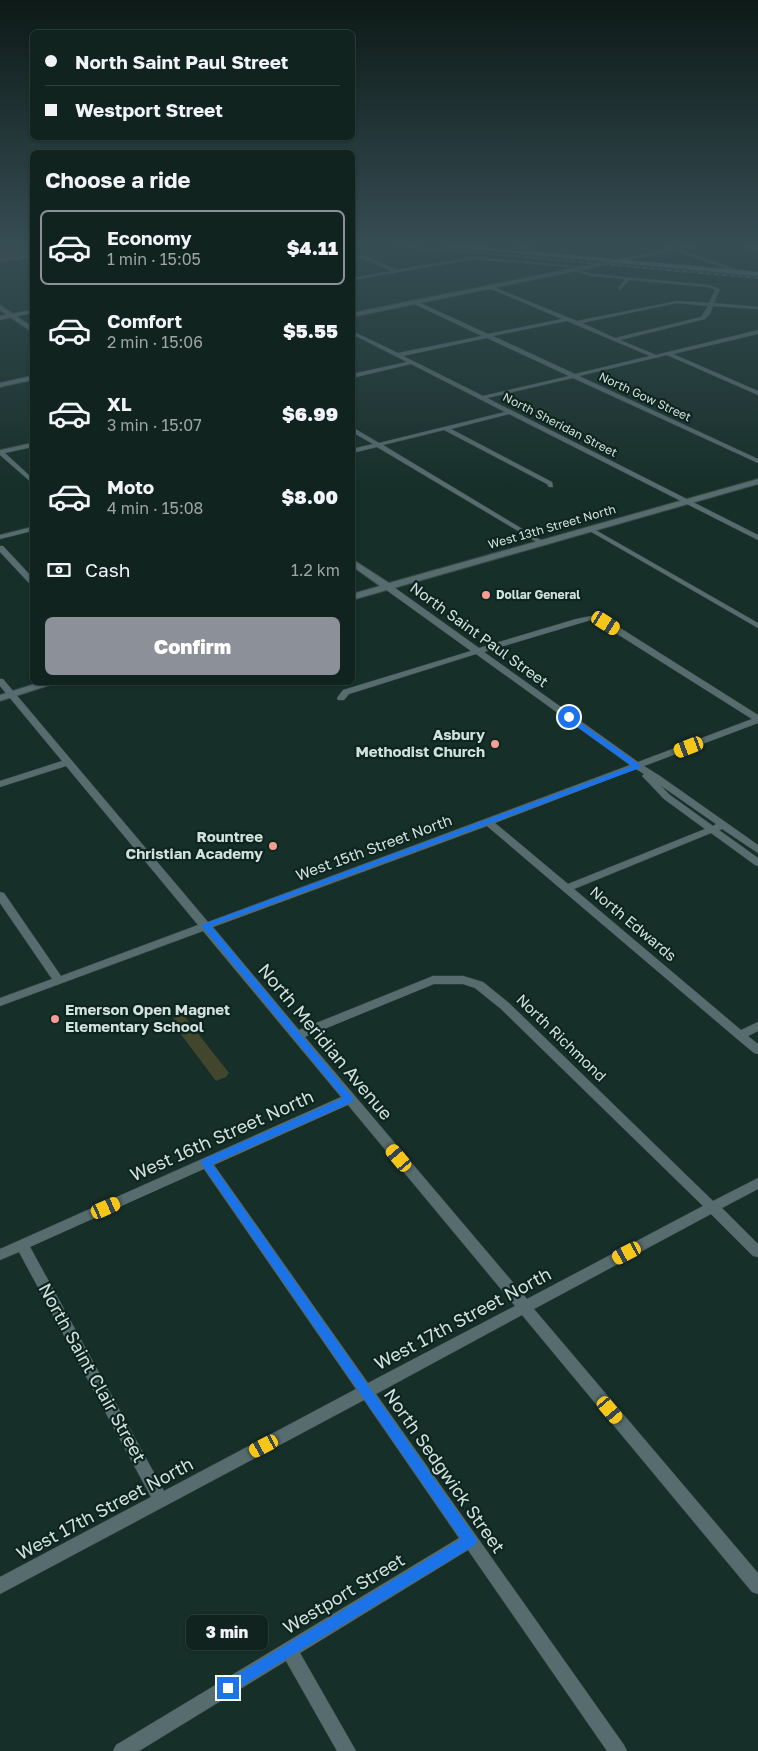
<!DOCTYPE html>
<html lang="en">
<head>
<meta charset="utf-8">
<style>
  :root { --surface:#11231f; --page:#1e2f2c; --text:#f1f3f6; --muted:#9ca4a4; --line:#30403d; --accent:#8c9099 }
  body { margin:0; font-family:"Golos Text",sans-serif; background:var(--page); color:var(--text); height:100vh; display:flex; flex-direction:column; font-size:19px; white-space:nowrap }
  * { box-sizing:border-box; margin:0 }
  p { font-size:16px; color:var(--muted) }
  .icon { flex:none; width:28px; height:28px; fill:none; stroke:currentColor; stroke-width:2; stroke-linecap:round; stroke-linejoin:round }
  .map { position:relative; flex:1; overflow:hidden }
  .details { position:absolute; left:30px; top:150px; width:325px; height:535px; display:flex; flex-direction:column; background:var(--surface); border-radius:8px; box-shadow:0 1px 4px #0004,0 0 0 1px var(--line) }
  .details>* { flex:none }
  .banner { position:absolute; left:30px; top:30px; width:325px; height:110px; border-radius:8px; box-shadow:0 1px 4px #0004,0 0 0 1px var(--line); display:grid; align-content:center; height:110px; padding:0 15px; background:var(--surface) }
  .end { position:absolute; width:22px; height:22px; margin:-11px; border:6px solid #1a73e8; background:#fff; box-shadow:0 0 0 2px #fff }
  .from { border-radius:50% }
  .bubble { position:absolute; height:35px; border-radius:8px; background:var(--surface); box-shadow:0 1px 4px #0004,0 0 0 1px var(--line); font-size:16px; font-weight:800; line-height:35px; text-align:center }
  .car { position:absolute; width:15px; height:30px; margin:-15px -8px; border-radius:6px; box-shadow:0 0 4px 1px #0007; background:linear-gradient(#f5c518 24%,#345 0 40%,#f5c518 0 76%,#345 0 86%,#f5c518 0) }
  .banner b { display:flex; align-items:center; gap:18px; height:48px; font-size:19px }
  .banner b+b { border-top:1px solid var(--line) }
  .banner i { width:12px; height:12px; background:var(--text) }
  ul { padding:0; list-style:none }
  li { display:flex; align-items:center; gap:15px; height:75px; margin:0 10px 8px; padding:0 5px; border:2px solid transparent; border-radius:8px }
  li div { flex:1 }
  li b { display:block; font-size:19px }
  li em { font-style:normal; font-weight:800 }
  li.selected { border-color:var(--accent) }
  li>.icon { width:45px; height:45px; stroke-width:1.5 }
  h2 { padding:0 15px; font-size:22px; line-height:60px }
  .pay { display:flex; align-items:center; gap:12px; height:55px; padding:0 15px; font-size:19px }
  .pay p { margin-inline-start:auto }
  .button { display:flex; gap:10px; margin-top:auto; padding:10px 15px }
  .button a { flex:1; height:58px; border-radius:8px; background:var(--accent); color:#fff; font-size:20px; font-weight:800; line-height:58px; text-align:center }
  .map>svg:first-child { display:block }
  .green { fill:#42462c }
  .lines { fill:none; stroke-linecap:round; stroke-linejoin:round }
  .minor-casing { stroke:#354b46; stroke-width:1 }
  .tertiary-casing { stroke:#354b46; stroke-width:2 }
  .secondary-casing { stroke:#354b46; stroke-width:2 }
  .minor { fill:#566c6f; fill-rule:evenodd }
  .tertiary { fill:#566c6f; fill-rule:evenodd }
  .secondary { fill:#6e9195; fill-rule:evenodd }
  .rail-casing { stroke:#6f827d; stroke-width:2 }
  .rail { stroke:#0d251f; stroke-width:1; stroke-dasharray:4; stroke-linecap:butt }
  .route { fill:#1a73e8 }
  .poi-dot { fill:#f59c94; stroke:#0d251f; stroke-width:2 }
  .labels { text-anchor:middle; stroke-width:4.5; stroke-linejoin:round; paint-order:stroke }
  .far-street-label { font-size:12px; fill:#d3e1dd; stroke:#0d251f }
  .far-poi-label { font-size:12px; font-weight:bold; fill:#d3e1dd; stroke:#0d251f; text-anchor:start }
  .street-label { font-size:15px; fill:#d3e1dd; stroke:#0d251f }
  .poi-label { font-size:15px; font-weight:bold; fill:#d3e1dd; stroke:#0d251f; text-anchor:end }
  .near-street-label { font-size:18px; fill:#d3e1dd; stroke:#0d251f }
</style>
</head>
<body>
<div class="map">
<svg width="758" height="1751" viewBox="0 0 758 1751">
  <rect width="100%" height="100%" fill="#172f29"/>
  <!-- green -->
  <g class="green">
    <path d="M0 243C13 248 19 241 32 249V255L0 260Z"/>
    <path d="M178 1015 185 1017 229 1073 226 1077 216 1081 171 1021Z"/>
  </g>
  <g class="lines">
    <defs>
      <g id="minor">
        <path d="M509 243H516L522 246 543 243 526 248 537 252 534 255Z"/>
        <path d="M654 243H661L736 269V272L732 273V271Z"/>
        <path d="M32 255V257L0 262V260Z"/>
        <path d="M363 255 397 270 475 257 584 267 582 268 475 259 352 280V278L391 271 361 257 352 259V257Z"/>
        <path d="M575 269 592 274 708 285 720 289 714 303 758 307V309L713 306 710 314 705 319 620 340 656 355 758 330V334L673 354 758 391V395L667 355 579 376 758 459V463L573 378 487 398 758 535V540L509 414 451 429 552 482 553 487H549L547 484 444 430 383 445 544 542V544H540L377 447 352 453V449L373 444 352 432V427L379 443 505 412 411 364 352 378V374L407 362 352 334V331L398 353 482 336 412 303V301H416L488 334 562 319 489 288 491 286 577 321 677 301 709 303 715 290 708 287 629 280 620 290 618 289 625 279 592 276 573 271ZM677 303 708 306 701 317 615 338 582 323ZM567 321 574 324 650 356 575 374 493 336ZM487 338 569 376 483 396 403 356Z"/>
        <path d="M32 310V313L0 320V316Z"/>
        <path d="M32 443V447L5 453 32 478V483L0 455V450Z"/>
        <path d="M32 527V531L0 539V535Z"/>
        <path d="M588 528H592L758 623V628L588 530Z"/>
        <path d="M0 546H3L32 577V583H29L0 552Z"/>
        <path d="M385 585H391L479 648 576 619 591 616 609 621 758 715V723L644 766 660 776 758 845V853L722 829 719 830 758 858V866L755 865 711 833 574 889 741 1030 758 1022V1031L748 1036 758 1044V1054L754 1053 736 1038 487 826 213 927 299 1030 433 976H463L483 982 509 1003 713 1201 758 1178V1189L722 1208 758 1244V1257L753 1256 711 1214 534 1309 758 1573V1594L752 1592 522 1315 376 1394 624 1745 627 1751H607L468 1550 300 1653 356 1751H337L286 1661 139 1751H113L116 1745 459 1538 364 1400 0 1594V1577L151 1497 19 1252 0 1260V1249L341 1097 203 931 0 1006V998L52 979 0 903V892L4 893 61 976 198 925 66 766 0 787V781L62 761 0 686V679H3L208 922 630 765 476 654 349 694 344 700H338L337 698 343 690 471 651 385 589ZM591 620 603 625 752 719 638 762 484 652ZM636 769 644 774 642 776 644 778 664 799 705 829 568 884 495 823ZM660 785 716 824 713 826 670 795ZM434 984H463L475 988 501 1009 703 1206 527 1299 305 1037ZM348 1105 515 1306 368 1383 214 1165ZM204 1169 356 1389 164 1491 30 1247Z"/>
      </g>
      <g id="tertiary">
        <path d="M699 243H711L352 317V313Z"/>
        <path d="M0 305 32 327V332L0 310Z"/>
        <path d="M32 376V380L0 387V383Z"/>
        <path d="M758 479V484L352 600V594L380 586 352 566V559L389 583Z"/>
        <path d="M41 682H59L0 701V695Z"/>
      </g>
      <g id="secondary">
        <path d="M412 243H437L758 272V276Z"/>
        <path d="M736 243H744L758 248V252Z"/>
      </g>
    </defs>
    <!-- minor casing -->
    <use href="#minor" class="minor-casing"/>
    <!-- tertiary casing -->
    <use href="#tertiary" class="tertiary-casing"/>
    <!-- secondary casing -->
    <use href="#secondary" class="secondary-casing"/>
    <!-- minor -->
    <use href="#minor" class="minor"/>
    <!-- tertiary -->
    <use href="#tertiary" class="tertiary"/>
    <!-- secondary -->
    <use href="#secondary" class="secondary"/>
    <defs>
      <path id="rail" d="M368 243 758 278"/>
    </defs>
    <!-- rail casing -->
    <use href="#rail" class="rail-casing"/>
    <!-- rail -->
    <use href="#rail" class="rail"/>
  </g>
  <!-- sky -->
  <linearGradient id="sky" x2="0" y2="1"><stop stop-color="#0d1a17"/><stop offset="0.5" stop-color="#364d54"/><stop offset="1" stop-color="#364d54" stop-opacity="0"/></linearGradient>
  <rect width="758" height="489" fill="url(#sky)"/>
  <!-- route -->
  <path class="route" d="M569 715 640 765V768L211 926 354 1099 352 1102 212 1164 477 1540 475 1545 228 1694 223 1692 221 1688 223 1683 461 1539 201 1163 202 1160 343 1098 201 925 632 766 566 719 565 717Z"/>
  <!-- markers -->
  <g class="poi-dot">
    <circle cx="486" cy="595" r="5"/>
    <circle cx="495" cy="744" r="5"/>
    <circle cx="273" cy="846" r="5"/>
    <circle cx="55" cy="1019" r="5"/>
  </g>
  <g class="labels">
    <!-- far-street labels -->
    <g class="far-street-label">
      <text transform="translate(645 397) rotate(25)" y="4">North Gow Street</text>
      <text transform="translate(560 425) rotate(27)" y="4">North Sheridan Street</text>
      <text transform="translate(552 527) rotate(-16)" y="4">West 13th Street North</text>
    </g>
    <!-- far-poi labels -->
    <g class="far-poi-label">
      <text x="496" y="599">Dollar General</text>
    </g>
    <!-- street labels -->
    <g class="street-label">
      <text transform="translate(479 635) rotate(36)" y="5">North Saint Paul Street</text>
      <text transform="translate(374 848) rotate(-20)" y="5">West 15th Street North</text>
      <text transform="translate(633 924) rotate(40)" y="5">North Edwards</text>
      <text transform="translate(561 1038) rotate(44)" y="5">North Richmond</text>
    </g>
    <!-- poi labels -->
    <g class="poi-label">
      <text x="485" y="740">Asbury<tspan x="485" dy="17">Methodist Church</tspan></text>
      <text x="263" y="842">Rountree<tspan x="263" dy="17">Christian Academy</tspan></text>
      <text x="65" y="1015" text-anchor="start">Emerson Open Magnet<tspan x="65" dy="17">Elementary School</tspan></text>
    </g>
    <!-- near-street labels -->
    <g class="near-street-label">
      <text transform="translate(325 1042) rotate(50)" y="6">North Meridian Avenue</text>
      <text transform="translate(222 1136) rotate(-24)" y="6">West 16th Street North</text>
      <text transform="translate(463 1319) rotate(-28)" y="6">West 17th Street North</text>
      <text transform="translate(92 1373) rotate(61)" y="6">North Saint Clair Street</text>
      <text transform="translate(444 1471) rotate(55)" y="6">North Sedgwick Street</text>
      <text transform="translate(105 1509) rotate(-28)" y="6">West 17th Street North</text>
      <text transform="translate(344 1594) rotate(-31)" y="6">Westport Street</text>
    </g>
  </g>
</svg>
<i class="end from" style="left:569px;top:717px"></i>
<i class="end" style="left:228px;top:1688px"></i>
<div class="bubble" style="left:186px;top:1615px;width:82px">3 min</div>
<i class="car" style="left:606px;top:623px;rotate:122deg"></i>
<i class="car" style="left:689px;top:747px;rotate:249deg"></i>
<i class="car" style="left:399px;top:1158px;rotate:320deg"></i>
<i class="car" style="left:106px;top:1208px;rotate:66deg"></i>
<i class="car" style="left:627px;top:1253px;rotate:242deg"></i>
<i class="car" style="left:610px;top:1410px;rotate:140deg"></i>
<i class="car" style="left:264px;top:1446px;rotate:242deg"></i>
<div class="banner">
<b><i class="from"></i>North Saint Paul Street</b>
<b><i></i>Westport Street</b>
</div>
<section class="details">
<h2>Choose a ride</h2>
<ul>
<li class="selected"><svg class="icon" aria-label="car" viewBox="0 0 24 24"><path d="M5 17H2v-5l4-1 3-4h7l3 4 3 1v5h-3M9 17h6M6 11h13"/><circle cx="7" cy="17" r="2"/><circle cx="17" cy="17" r="2"/></svg><div><b>Economy</b><p>1 min · 15:05</p></div><em>$4.11</em></li>
<li><svg class="icon" aria-label="car" viewBox="0 0 24 24"><path d="M5 17H2v-5l4-1 3-4h7l3 4 3 1v5h-3M9 17h6M6 11h13"/><circle cx="7" cy="17" r="2"/><circle cx="17" cy="17" r="2"/></svg><div><b>Comfort</b><p>2 min · 15:06</p></div><em>$5.55</em></li>
<li><svg class="icon" aria-label="car" viewBox="0 0 24 24"><path d="M5 17H2v-5l4-1 3-4h7l3 4 3 1v5h-3M9 17h6M6 11h13"/><circle cx="7" cy="17" r="2"/><circle cx="17" cy="17" r="2"/></svg><div><b>XL</b><p>3 min · 15:07</p></div><em>$6.99</em></li>
<li><svg class="icon" aria-label="car" viewBox="0 0 24 24"><path d="M5 17H2v-5l4-1 3-4h7l3 4 3 1v5h-3M9 17h6M6 11h13"/><circle cx="7" cy="17" r="2"/><circle cx="17" cy="17" r="2"/></svg><div><b>Moto</b><p>4 min · 15:08</p></div><em>$8.00</em></li>
</ul>
<div class="pay"><svg class="icon" aria-label="cash" viewBox="0 0 24 24"><path d="M3 7h18v10H3z"/><circle cx="12" cy="12" r="2"/></svg>Cash<p>1.2 km</p></div>
<div class="button"><a>Confirm</a></div>
</section>
</div>
</body>
</html>
